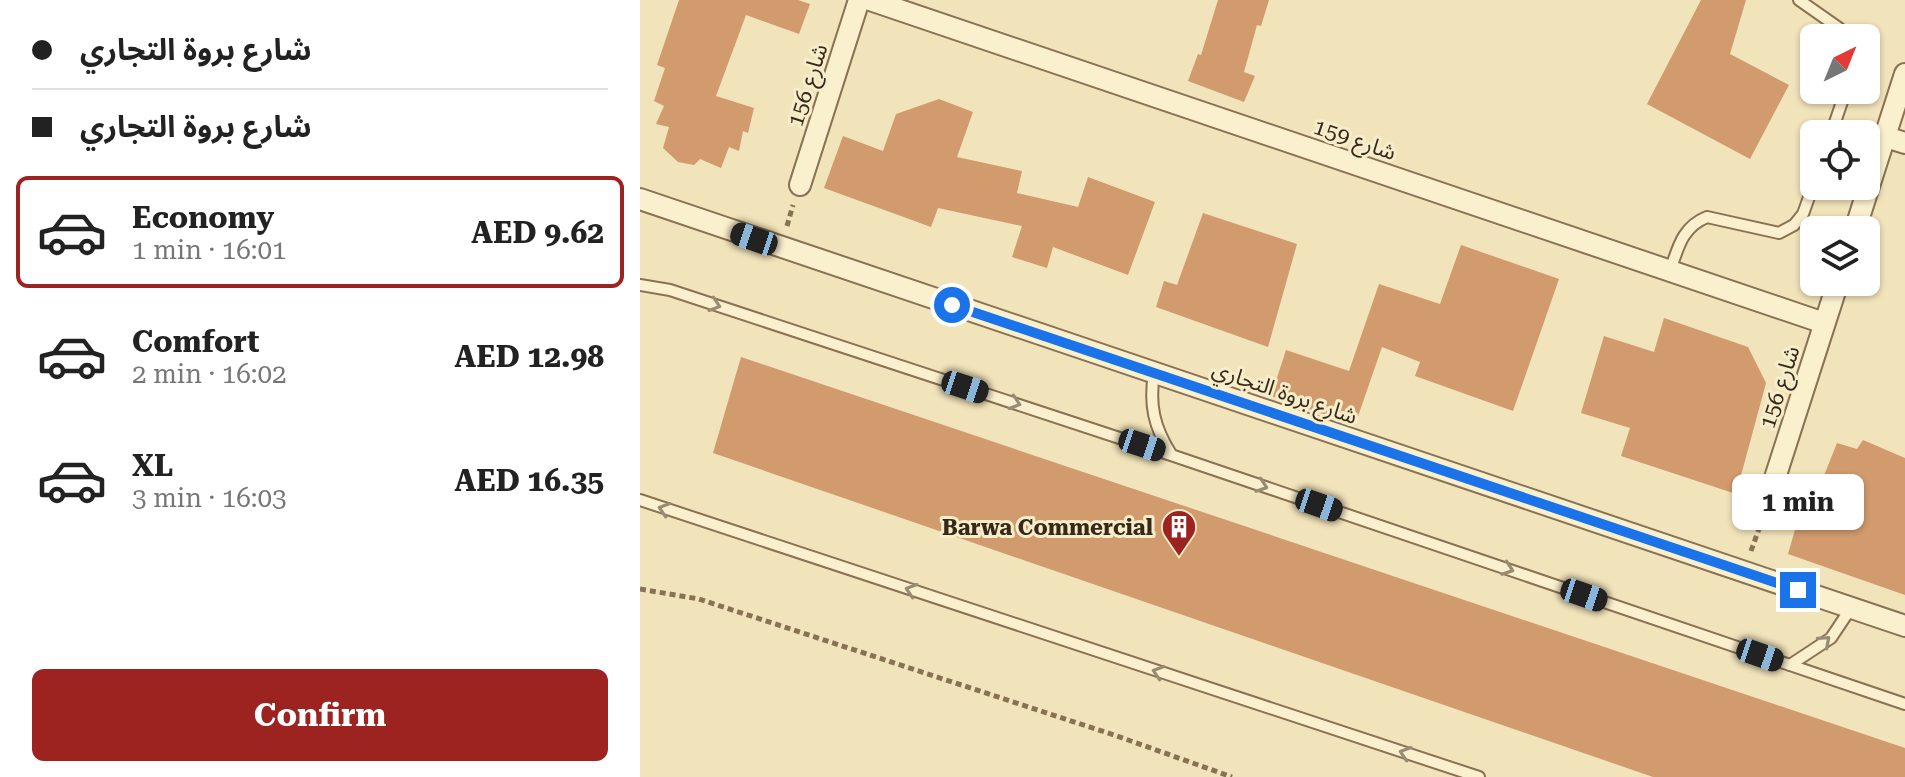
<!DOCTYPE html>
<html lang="en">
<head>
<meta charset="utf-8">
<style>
  :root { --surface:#fff; --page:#f6f6f6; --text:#222; --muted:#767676; --line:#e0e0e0; --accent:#9c231f }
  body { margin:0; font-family:"Roboto Serif","Noto Sans Arabic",serif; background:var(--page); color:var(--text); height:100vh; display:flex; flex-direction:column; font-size:30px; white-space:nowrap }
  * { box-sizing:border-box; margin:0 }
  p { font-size:26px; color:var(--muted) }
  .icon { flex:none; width:44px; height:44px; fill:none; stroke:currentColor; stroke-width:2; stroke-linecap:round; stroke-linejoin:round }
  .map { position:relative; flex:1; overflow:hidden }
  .details { display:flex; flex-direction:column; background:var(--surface); width:640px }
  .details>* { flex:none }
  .top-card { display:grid; align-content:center; height:176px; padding:0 32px; background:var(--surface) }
  .needle { width:52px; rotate:43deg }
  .fabs { position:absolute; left:1160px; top:24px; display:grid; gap:16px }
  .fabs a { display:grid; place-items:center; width:80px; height:80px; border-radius:12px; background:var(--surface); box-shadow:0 2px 6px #0004; font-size:40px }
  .end { position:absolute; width:36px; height:36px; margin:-18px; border:10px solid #1a73e8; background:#fff; box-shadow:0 0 0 4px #fff }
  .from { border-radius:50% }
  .bubble { position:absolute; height:56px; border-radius:12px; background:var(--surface); box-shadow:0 2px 6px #0004; font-size:26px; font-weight:700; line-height:56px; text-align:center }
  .car { position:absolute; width:24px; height:48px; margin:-24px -12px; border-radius:10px; box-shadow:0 0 6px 2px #0007; background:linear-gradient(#222 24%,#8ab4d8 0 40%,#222 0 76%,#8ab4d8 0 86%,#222 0) }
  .top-card b { display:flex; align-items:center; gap:28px; height:76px; font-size:30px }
  .top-card b+b { border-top:2px solid var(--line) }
  .top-card i { width:20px; height:20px; background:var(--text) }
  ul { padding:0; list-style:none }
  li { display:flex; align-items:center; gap:24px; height:112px; margin:0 16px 12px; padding:0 16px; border:4px solid transparent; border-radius:12px }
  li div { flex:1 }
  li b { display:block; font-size:30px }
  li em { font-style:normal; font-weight:700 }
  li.on { border-color:var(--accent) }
  li>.icon { width:72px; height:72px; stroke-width:1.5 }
  .cta { display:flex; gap:16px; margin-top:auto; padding:16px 32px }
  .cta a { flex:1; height:92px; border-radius:12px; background:var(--accent); color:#fff; font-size:32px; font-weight:700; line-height:92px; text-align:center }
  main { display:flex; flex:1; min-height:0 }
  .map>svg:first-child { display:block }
  .building { fill:#d29b6d }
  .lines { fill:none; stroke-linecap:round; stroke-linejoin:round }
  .service-casing { stroke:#897253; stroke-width:14 }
  .minor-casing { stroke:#897253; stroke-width:24 }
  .path { stroke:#897253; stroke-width:5; stroke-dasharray:6 4; stroke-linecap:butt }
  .service { stroke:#fbf0ce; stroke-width:10 }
  .minor { stroke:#fbf0ce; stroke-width:20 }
  .oneway { stroke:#988c74 }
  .route { stroke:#1a73e8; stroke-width:10 }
  .labels { text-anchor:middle; stroke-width:6; stroke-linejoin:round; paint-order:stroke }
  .street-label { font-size:22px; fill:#36291a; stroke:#f8edca }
  .poi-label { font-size:22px; font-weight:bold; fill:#36291a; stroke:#f8edca; text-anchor:end }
</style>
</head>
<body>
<main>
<section class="details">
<div class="top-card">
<b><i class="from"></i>شارع بروة التجاري</b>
<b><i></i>شارع بروة التجاري</b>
</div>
<ul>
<li class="on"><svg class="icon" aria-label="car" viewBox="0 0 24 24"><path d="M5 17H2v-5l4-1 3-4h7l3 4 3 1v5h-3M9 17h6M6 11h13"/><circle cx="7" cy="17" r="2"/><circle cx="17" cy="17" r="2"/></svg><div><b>Economy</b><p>1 min · 16:01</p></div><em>AED 9.62</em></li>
<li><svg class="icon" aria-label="car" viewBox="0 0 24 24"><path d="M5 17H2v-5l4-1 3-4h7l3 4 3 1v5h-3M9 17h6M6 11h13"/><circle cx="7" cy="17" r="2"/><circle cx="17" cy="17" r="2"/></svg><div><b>Comfort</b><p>2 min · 16:02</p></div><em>AED 12.98</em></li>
<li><svg class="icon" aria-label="car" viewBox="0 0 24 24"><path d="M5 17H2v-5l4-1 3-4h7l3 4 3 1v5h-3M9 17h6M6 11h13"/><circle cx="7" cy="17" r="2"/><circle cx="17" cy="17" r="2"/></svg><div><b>XL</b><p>3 min · 16:03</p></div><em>AED 16.35</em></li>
</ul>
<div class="cta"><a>Confirm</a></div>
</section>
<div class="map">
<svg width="1265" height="777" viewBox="0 0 1265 777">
  <rect width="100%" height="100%" fill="#f1e3ba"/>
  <!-- building -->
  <g class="building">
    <path d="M39 0H158L170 4 159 34 106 15 76 96 114 108 108 133 103 131 99 151 89 147 81 168 60 159 54 165 38 162 23 148 29 127 16 124 24 106 14 101 25 68 17 65Z"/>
    <path d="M578 0H629L621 26 617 25 604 72 615 76 604 102 548 81 558 54 561 55Z"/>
    <path d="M1061 0H1106L1090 54 1149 85 1110 159 1007 104Z"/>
    <path d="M299 99 333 112 317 157 382 171 377 193 438 207 448 177 515 202 488 275 413 247 407 268 372 257 382 226 298 208 291 227 184 188 203 136 243 151 256 114Z"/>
    <path d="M563 213 657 244 628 347 516 307 524 281 537 285Z"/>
    <path d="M821 245 919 279 873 411 775 376 780 362 742 347 715 425 631 396 646 350 709 371 739 284 800 304Z"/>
    <path d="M1024 318 1108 347 1126 383 1096 494 981 456 990 428 941 413 964 336 1014 352Z"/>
    <path d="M101 357 1265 748V777H1013L73 453Z"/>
    <path d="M1223 440 1265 458V595L1148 554 1156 526 1163 528 1197 443 1217 449Z"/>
  </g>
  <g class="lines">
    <defs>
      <g id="service">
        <path d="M1159 0 1199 28 1208 38"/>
        <path d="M1191 134 1206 90"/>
        <path d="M1030 271C1038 248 1042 227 1067 217L1139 233 1154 225 1163 214 1174 183"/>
        <path d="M0 285 30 290 531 455 1265 704"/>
        <path d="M514 373C509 405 514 427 531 454"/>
        <path d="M0 500 839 777"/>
        <path d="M1150 665 1191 638 1211 608"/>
      </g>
      <g id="minor">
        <path d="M230 0 1184 323"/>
        <path d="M1246 137 1265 143"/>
        <path d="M160 185 219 0"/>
        <path d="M0 199 1265 626"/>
        <path d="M1215 230 1265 74"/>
        <path d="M1126 506 1198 282"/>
      </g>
    </defs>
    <!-- service casing -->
    <use href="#service" class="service-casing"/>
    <!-- minor casing -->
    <use href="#minor" class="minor-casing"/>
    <!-- path -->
    <g class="path">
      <path d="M147 226 153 205"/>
      <path d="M1111 551 1120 526"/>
      <path d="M0 589 59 599 474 735 592 777"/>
    </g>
    <!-- service -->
    <use href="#service" class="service"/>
    <!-- minor -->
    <use href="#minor" class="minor"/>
  </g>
  <!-- one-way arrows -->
  <defs><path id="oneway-chevron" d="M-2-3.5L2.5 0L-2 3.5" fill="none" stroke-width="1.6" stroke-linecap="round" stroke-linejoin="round" transform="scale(2)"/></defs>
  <g class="oneway">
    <use href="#oneway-chevron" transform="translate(75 305) rotate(18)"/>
    <use href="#oneway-chevron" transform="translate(375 403) rotate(18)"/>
    <use href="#oneway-chevron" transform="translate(622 486) rotate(19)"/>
    <use href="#oneway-chevron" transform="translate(24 509) rotate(-162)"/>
    <use href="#oneway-chevron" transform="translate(868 569) rotate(19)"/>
    <use href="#oneway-chevron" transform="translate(271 590) rotate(-162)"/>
    <use href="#oneway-chevron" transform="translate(1185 641) rotate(-41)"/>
    <use href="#oneway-chevron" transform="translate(518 672) rotate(-162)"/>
    <use href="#oneway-chevron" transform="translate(765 753) rotate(-162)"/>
  </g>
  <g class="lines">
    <!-- route -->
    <path class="route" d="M312 305 1158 590"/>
  </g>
  <!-- icons -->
  <defs>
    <symbol id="building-pin" viewBox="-11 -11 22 30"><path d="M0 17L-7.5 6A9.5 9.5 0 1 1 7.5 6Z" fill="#9c231f" stroke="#f8edca"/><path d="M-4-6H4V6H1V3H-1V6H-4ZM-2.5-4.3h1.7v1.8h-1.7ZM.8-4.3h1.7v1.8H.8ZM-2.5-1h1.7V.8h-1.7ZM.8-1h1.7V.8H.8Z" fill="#fff"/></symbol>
  </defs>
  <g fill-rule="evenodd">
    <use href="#building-pin" x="519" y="507" width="40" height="54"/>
  </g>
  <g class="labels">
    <!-- street labels -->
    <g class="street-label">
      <text transform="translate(167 85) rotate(-72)" y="8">شارع 156</text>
      <text transform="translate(715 139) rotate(19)" y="8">شارع 159</text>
      <text transform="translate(1139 387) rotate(-72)" y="8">شارع 156</text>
      <text transform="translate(645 392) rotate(19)" y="8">شارع بروة التجاري</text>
    </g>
    <!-- poi labels -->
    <g class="poi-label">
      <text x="513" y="535">Barwa Commercial</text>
    </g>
  </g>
</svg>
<div class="fabs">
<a><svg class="needle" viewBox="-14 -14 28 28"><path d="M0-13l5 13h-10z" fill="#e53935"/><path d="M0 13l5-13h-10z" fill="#767676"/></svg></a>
<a><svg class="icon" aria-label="locate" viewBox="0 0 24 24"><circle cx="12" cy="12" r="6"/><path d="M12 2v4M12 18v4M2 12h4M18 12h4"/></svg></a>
<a><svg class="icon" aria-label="layers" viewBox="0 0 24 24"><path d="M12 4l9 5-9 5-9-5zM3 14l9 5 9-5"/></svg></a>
</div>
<i class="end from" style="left:312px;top:305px"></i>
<i class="end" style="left:1158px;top:590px"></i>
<div class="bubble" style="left:1092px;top:474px;width:132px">1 min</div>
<i class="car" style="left:114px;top:239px;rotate:289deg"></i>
<i class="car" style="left:325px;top:387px;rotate:108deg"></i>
<i class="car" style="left:502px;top:445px;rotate:108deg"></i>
<i class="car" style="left:679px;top:505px;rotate:109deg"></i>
<i class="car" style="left:944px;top:595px;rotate:109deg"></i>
<i class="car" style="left:1120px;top:655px;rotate:109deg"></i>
</div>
</main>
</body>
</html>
